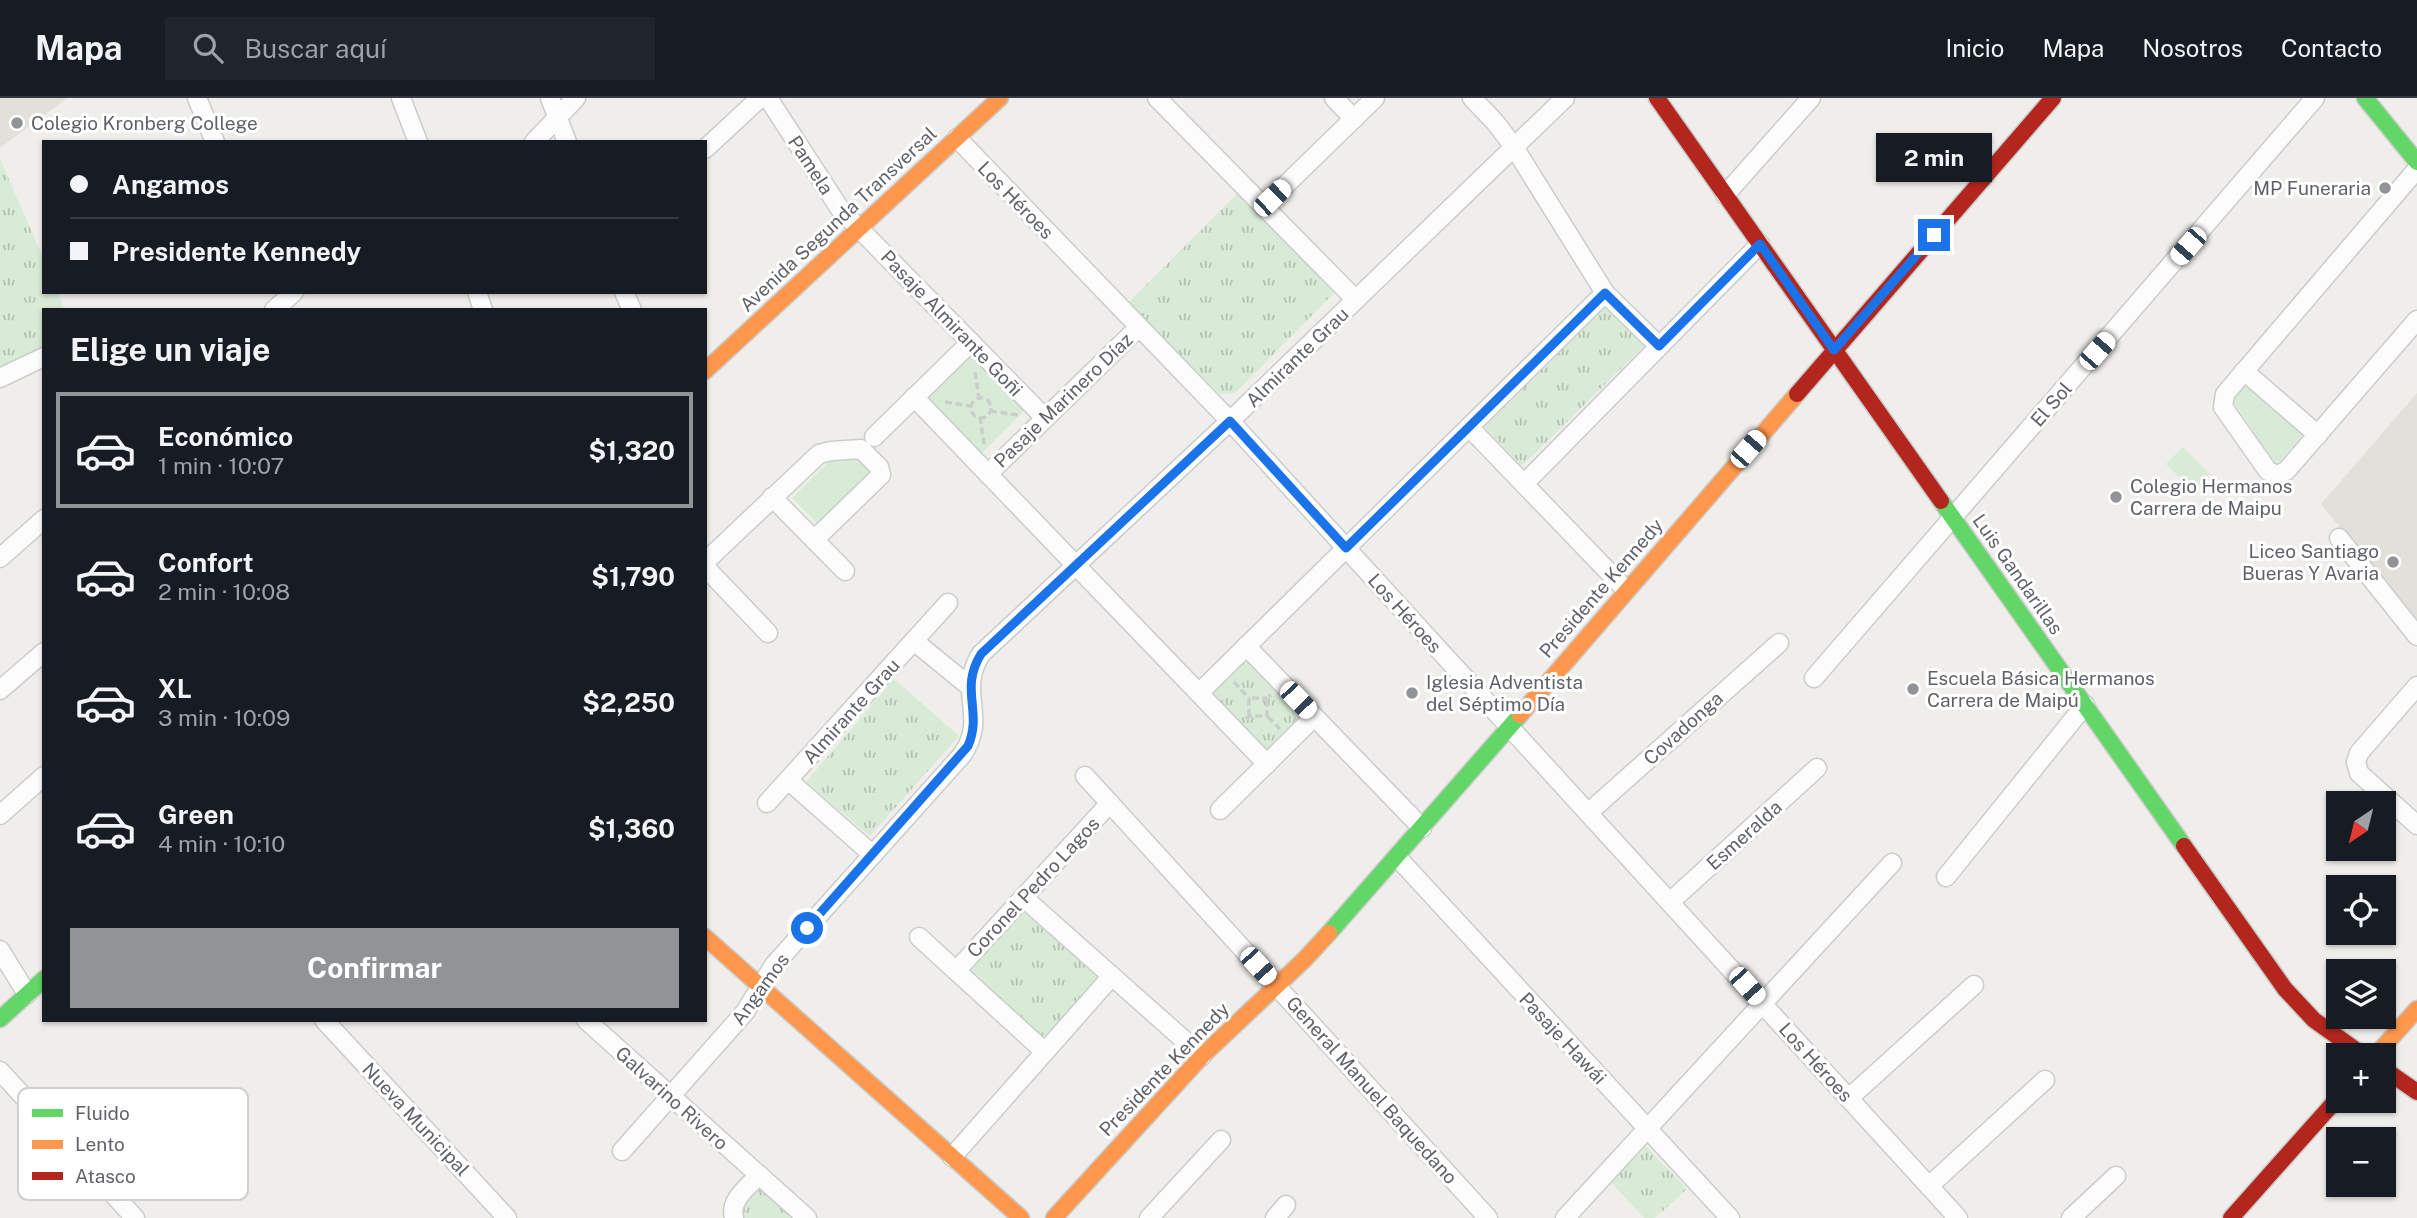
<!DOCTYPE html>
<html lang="es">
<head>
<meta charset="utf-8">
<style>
  :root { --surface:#171b24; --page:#20242c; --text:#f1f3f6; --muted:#9ea1a6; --line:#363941; --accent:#919496 }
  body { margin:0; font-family:"Public Sans",sans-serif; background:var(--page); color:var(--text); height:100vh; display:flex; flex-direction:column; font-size:26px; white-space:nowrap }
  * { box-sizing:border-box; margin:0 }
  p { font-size:23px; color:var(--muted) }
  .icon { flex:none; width:38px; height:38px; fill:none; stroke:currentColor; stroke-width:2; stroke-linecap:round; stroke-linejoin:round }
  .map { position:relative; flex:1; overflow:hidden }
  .drawer { position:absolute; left:42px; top:210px; width:665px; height:714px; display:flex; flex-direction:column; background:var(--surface); border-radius:0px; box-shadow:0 2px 5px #0004 }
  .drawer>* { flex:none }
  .banner { position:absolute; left:42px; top:42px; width:665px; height:154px; border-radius:0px; box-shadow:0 2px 5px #0004; display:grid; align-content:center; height:154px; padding:0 28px; background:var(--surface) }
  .needle { width:46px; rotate:215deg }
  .tools { position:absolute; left:2326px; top:693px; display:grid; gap:14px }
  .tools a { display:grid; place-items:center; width:70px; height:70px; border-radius:0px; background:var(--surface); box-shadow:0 2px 5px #0004; font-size:35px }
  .end { position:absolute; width:32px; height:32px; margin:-16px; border:9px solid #1a73e8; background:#fff; box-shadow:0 0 0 4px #fff }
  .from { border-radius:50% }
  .bubble { position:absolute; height:49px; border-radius:0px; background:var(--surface); box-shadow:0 2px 5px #0004; font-size:23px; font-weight:700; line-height:49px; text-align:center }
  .car { position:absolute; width:21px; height:42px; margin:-21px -10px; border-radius:9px; box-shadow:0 0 5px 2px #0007; background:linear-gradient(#fff 24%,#345 0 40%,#fff 0 76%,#345 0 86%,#fff 0) }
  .banner b { display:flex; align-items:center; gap:24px; height:66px; font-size:26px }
  .banner b+b { border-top:2px solid var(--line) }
  .banner i { width:18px; height:18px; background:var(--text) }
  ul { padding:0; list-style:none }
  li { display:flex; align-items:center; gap:21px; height:116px; margin:0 14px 10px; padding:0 14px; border:4px solid transparent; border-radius:0px }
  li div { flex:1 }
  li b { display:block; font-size:26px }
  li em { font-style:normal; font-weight:700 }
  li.active { border-color:var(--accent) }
  li>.icon { width:63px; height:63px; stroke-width:1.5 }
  h2 { padding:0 28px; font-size:32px; line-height:84px }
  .action { display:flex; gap:14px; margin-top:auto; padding:14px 28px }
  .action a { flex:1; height:80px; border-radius:0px; background:var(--accent); color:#fff; font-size:28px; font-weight:700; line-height:80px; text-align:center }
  header { display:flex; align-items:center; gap:42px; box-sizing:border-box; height:98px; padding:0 35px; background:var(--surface); border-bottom:2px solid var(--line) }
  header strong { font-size:33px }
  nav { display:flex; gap:38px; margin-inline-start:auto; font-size:24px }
  .search { width:490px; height:63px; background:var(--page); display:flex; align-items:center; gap:18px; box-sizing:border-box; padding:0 24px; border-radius:0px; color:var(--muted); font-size:26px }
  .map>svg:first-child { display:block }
  .education { fill:#e2e0da }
  .green { fill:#d8ebd6 }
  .park { fill:url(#park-tufts) }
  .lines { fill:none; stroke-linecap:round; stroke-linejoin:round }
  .street-casing { stroke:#cbcccc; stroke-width:21 }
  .fast-casing { stroke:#cacacb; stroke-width:19 }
  .slow-casing { stroke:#cacacb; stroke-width:19 }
  .jam-casing { stroke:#cacacb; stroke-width:19 }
  .path { stroke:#cacfcc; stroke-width:3.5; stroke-dasharray:7 3.5; stroke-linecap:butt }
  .street { stroke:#fdfcfc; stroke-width:18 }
  .fast { stroke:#63d668; stroke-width:16 }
  .slow { stroke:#ff974d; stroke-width:16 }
  .jam { stroke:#b3261e; stroke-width:16 }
  .route { stroke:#1a73e8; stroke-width:9 }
  .poi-dot { fill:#919496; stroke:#fff; stroke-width:2.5 }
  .labels { text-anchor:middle; stroke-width:6; stroke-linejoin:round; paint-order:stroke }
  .poi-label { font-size:19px; fill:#5f6368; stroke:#fff; text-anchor:start }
  .street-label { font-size:19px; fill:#5f6368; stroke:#fff }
  .key { fill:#fff; stroke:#cfd0d2; stroke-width:2 }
  .key-label { font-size:19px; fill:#5f6368 }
</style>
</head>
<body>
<header>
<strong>Mapa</strong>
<div class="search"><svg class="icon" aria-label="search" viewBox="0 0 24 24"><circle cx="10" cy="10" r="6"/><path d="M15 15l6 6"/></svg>Buscar aquí</div>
<nav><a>Inicio</a><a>Mapa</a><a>Nosotros</a><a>Contacto</a></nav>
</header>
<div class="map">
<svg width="2417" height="1120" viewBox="0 0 2417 1120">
  <defs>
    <pattern id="park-tufts" width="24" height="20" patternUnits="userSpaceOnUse" patternTransform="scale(1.75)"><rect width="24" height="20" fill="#d8ebd6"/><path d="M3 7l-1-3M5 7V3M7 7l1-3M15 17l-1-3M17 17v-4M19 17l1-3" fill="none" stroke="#b2c2b1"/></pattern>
  </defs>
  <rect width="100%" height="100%" fill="#efeeea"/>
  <!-- education -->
  <g class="education">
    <path d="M0 0H67L0 50Z"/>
    <path d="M2417 295V523L2321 406Z"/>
  </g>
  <!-- green -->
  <g class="green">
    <path d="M971 255 1027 310 981 356 925 301Z"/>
    <path d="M2245 278 2306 333 2276 367 2229 297Z"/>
    <path d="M2183 349 2210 376 2193 393 2166 366Z"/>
    <path d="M860 356 877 373 821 429 792 400 835 358Z"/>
  </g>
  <!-- park -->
  <g class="park">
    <path d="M0 61 44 162V194H57L65 212H44V254L0 275Z"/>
    <path d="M1241 92 1334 195 1235 295 1220 296 1127 206Z"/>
    <path d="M1602 203 1648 244 1522 368 1481 325Z"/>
    <path d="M1244 554 1303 615 1266 652 1208 592Z"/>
    <path d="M894 581 959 638 870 738 806 684Z"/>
    <path d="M1029 809 1105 877 1047 942 970 874Z"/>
    <path d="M1647 1049 1687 1091 1655 1120H1644L1610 1083Z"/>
    <path d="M757 1090 769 1091 801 1120H741L740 1110Z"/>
  </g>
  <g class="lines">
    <defs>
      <g id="street">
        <path d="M197 0 215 44"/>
        <path d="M401 0 418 44"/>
        <path d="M550 0 567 44"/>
        <path d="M768 0 840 111 1045 320"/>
        <path d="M1157 0 1356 202"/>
        <path d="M1334 0 1354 21"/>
        <path d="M1472 0 1495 24 1514 49 1605 195 1659 248"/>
        <path d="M957 40 1230 323 1958 1120"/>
        <path d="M534 44 576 0"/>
        <path d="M705 51 760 0"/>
        <path d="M2417 71 2225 296 2223 309 2268 373 2277 377 2286 373 2417 222"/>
        <path d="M1725 97 1811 0"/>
        <path d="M1264 108 1375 0"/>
        <path d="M477 194 483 212"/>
        <path d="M624 194 632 212"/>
        <path d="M274 212 294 194"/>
        <path d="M2244 273 2318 337"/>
        <path d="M0 280 44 259"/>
        <path d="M914 299 1267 666"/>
        <path d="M1469 329 1626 492"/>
        <path d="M874 339 971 244"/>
        <path d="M988 376 1139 229"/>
        <path d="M1524 386 1760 146"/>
        <path d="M772 399 845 473"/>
        <path d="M2339 440 2417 538"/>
        <path d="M0 460 44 421"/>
        <path d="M705 464 819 356 831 353 861 351 879 369 881 377 814 442"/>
        <path d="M705 469 768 535"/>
        <path d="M914 543 969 588"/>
        <path d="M1246 548 1422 730"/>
        <path d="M1814 580 2315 0"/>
        <path d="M2417 588 2359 655 2356 664 2359 675 2417 727"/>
        <path d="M0 592 44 554"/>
        <path d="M1199 595 1605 195"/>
        <path d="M1085 678 1488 1120"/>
        <path d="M788 682 873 757"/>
        <path d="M767 705 948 505"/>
        <path d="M1220 712 1314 619"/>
        <path d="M1588 715 1779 545"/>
        <path d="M0 717 44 678"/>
        <path d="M1397 759 1730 1120"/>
        <path d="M1946 779 2085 607"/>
        <path d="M1024 800 1202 958"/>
        <path d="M1670 804 1817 670"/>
        <path d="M919 839 1045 954"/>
        <path d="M0 852 27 896"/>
        <path d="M956 873 1110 705"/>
        <path d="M324 922 507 1120"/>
        <path d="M586 922 807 1120"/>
        <path d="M0 973 135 1120"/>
        <path d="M1849 1000 1974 887"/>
        <path d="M622 1053 745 914 774 867 962 657C989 618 956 596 981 556L1230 323 1565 0"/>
        <path d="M952 1059 1112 878"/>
        <path d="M1929 1088 2045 982"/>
        <path d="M734 1120C729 1102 748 1089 759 1077"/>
        <path d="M1149 1120 1221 1042"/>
        <path d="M1275 1120 1286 1107"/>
        <path d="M1565 1120 1892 765"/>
        <path d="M2071 1120 2116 1078"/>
      </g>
      <g id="fast">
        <path d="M2365 0 2417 64"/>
        <path d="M1941 403 2184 748"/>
        <path d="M1329 835 1520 617"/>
        <path d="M0 921 44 881"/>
      </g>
      <g id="slow">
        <path d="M705 273 1000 0"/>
        <path d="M1520 617 1797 296"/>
        <path d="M705 839 1021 1120"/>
        <path d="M2376 957 2417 911"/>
        <path d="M1054 1120 1202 958 1304 862 1329 835"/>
      </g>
      <g id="jam">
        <path d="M1657 0 1941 403"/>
        <path d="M1797 296 2053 0"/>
        <path d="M2184 748 2285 891 2314 922 2363 957"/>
        <path d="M2384 971 2417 994"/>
        <path d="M2231 1120 2338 1000"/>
      </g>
    </defs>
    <!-- street casing -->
    <use href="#street" class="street-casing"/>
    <!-- fast casing -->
    <use href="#fast" class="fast-casing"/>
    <!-- slow casing -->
    <use href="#slow" class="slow-casing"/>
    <!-- jam casing -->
    <use href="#jam" class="jam-casing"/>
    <!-- path -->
    <g class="path">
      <path d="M975 274 979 300"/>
      <circle cx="981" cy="310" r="10"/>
      <path d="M945 304 971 308"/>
      <path d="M990 313 1018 317"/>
      <path d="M980 319 984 346"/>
      <path d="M1234 584 1249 600"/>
      <path d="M1249 618V600H1267"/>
      <path d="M1268 619 1280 631"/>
      <path d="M1246 621 1249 618H1267V600L1271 597"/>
    </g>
    <!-- street -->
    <use href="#street" class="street"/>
    <!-- fast -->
    <use href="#fast" class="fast"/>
    <!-- slow -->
    <use href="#slow" class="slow"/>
    <!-- jam -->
    <use href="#jam" class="jam"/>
  </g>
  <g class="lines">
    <!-- route -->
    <path class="route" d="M807 830 968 648C983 613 959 592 981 556L1230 323 1346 450 1605 195 1659 248 1760 146 1834 252 1934 137"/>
  </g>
  <!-- markers -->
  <g class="poi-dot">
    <circle cx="17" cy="25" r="7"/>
    <circle cx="2385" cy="90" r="7"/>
    <circle cx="2116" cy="399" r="7"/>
    <circle cx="2393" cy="464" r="7"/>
    <circle cx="1913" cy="591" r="7"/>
    <circle cx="1412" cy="595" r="7"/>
  </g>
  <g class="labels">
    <!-- poi labels -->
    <g class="poi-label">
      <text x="31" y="32">Colegio Kronberg College</text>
      <text x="2371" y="97" text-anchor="end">MP Funeraria</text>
      <text x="2130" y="395">Colegio Hermanos<tspan x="2130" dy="22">Carrera de Maipu</tspan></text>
      <text x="2379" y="460" text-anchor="end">Liceo Santiago<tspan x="2379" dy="22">Bueras Y Avaria</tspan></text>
      <text x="1927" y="587">Escuela Básica Hermanos<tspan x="1927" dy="22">Carrera de Maipú</tspan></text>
      <text x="1426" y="591">Iglesia Adventista<tspan x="1426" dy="22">del Séptimo Día</tspan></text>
    </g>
    <!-- street labels -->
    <g class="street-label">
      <text transform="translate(811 67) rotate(57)" y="7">Pamela</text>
      <text transform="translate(1016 102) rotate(46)" y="7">Los Héroes</text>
      <text transform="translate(838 121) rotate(-43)" y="7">Avenida Segunda Transversal</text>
      <text transform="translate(952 225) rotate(46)" y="7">Pasaje Almirante Goñi</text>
      <text transform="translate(1297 259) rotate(-44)" y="7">Almirante Grau</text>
      <text transform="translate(1063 302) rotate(-44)" y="7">Pasaje Marinero Díaz</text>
      <text transform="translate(2051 306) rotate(-49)" y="7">El Sol</text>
      <text transform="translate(2018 476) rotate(55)" y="7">Luis Gandarillas</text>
      <text transform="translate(1601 490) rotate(-49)" y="7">Presidente Kennedy</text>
      <text transform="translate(1405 515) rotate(48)" y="7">Los Héroes</text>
      <text transform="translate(851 613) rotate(-48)" y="7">Almirante Grau</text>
      <text transform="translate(1683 630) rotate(-42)" y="7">Covadonga</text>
      <text transform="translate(1744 737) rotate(-42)" y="7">Esmeralda</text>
      <text transform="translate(1033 789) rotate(-47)" y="7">Coronel Pedro Lagos</text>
      <text transform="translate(760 891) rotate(-54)" y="7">Angamos</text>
      <text transform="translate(1563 940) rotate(47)" y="7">Pasaje Hawái</text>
      <text transform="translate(1816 964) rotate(48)" y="7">Los Héroes</text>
      <text transform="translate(1164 971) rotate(-46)" y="7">Presidente Kennedy</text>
      <text transform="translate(1372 992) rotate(48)" y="7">General Manuel Baquedano</text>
      <text transform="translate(672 1000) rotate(42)" y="7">Galvarino Rivero</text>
      <text transform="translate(416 1021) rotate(47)" y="7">Nueva Municipal</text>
    </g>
  </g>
  <!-- legend -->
  <rect x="18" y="990" width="230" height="112" rx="10" class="key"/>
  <rect x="32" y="1011" width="31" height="8" fill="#63d668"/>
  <rect x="32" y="1042" width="31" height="9" fill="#ff974d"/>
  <rect x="32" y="1074" width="31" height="8" fill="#b3261e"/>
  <g class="key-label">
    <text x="75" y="1022">Fluido</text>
    <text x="75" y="1053">Lento</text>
    <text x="75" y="1085">Atasco</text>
  </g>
</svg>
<div class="tools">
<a><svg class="needle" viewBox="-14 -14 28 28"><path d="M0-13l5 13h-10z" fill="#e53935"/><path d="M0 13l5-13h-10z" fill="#9ea1a6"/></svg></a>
<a><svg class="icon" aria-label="locate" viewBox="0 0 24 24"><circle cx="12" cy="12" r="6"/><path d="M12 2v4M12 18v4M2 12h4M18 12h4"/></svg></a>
<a><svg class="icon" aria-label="layers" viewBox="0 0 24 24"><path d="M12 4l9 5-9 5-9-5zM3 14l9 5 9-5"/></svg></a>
<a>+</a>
<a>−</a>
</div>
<i class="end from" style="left:807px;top:830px"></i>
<i class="end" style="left:1934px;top:137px"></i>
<div class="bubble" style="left:1876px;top:35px;width:116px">2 min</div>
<i class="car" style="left:1272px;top:100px;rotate:46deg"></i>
<i class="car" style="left:2188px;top:148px;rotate:221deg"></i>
<i class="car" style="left:2097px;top:253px;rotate:41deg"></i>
<i class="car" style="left:1748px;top:351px;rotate:41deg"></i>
<i class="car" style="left:1298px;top:602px;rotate:136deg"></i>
<i class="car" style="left:1258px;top:868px;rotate:138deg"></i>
<i class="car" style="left:1747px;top:888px;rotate:138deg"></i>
<div class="banner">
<b><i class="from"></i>Angamos</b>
<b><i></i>Presidente Kennedy</b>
</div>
<section class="drawer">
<h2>Elige un viaje</h2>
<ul>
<li class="active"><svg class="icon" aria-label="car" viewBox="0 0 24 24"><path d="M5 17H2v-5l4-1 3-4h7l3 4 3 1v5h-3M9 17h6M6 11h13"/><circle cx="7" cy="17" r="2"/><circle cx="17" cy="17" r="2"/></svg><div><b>Económico</b><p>1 min · 10:07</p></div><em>$1,320</em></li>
<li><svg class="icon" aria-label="car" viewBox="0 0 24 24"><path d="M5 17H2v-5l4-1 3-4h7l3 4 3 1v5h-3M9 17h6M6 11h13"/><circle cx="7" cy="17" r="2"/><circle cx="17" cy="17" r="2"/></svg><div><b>Confort</b><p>2 min · 10:08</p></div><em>$1,790</em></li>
<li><svg class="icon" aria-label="car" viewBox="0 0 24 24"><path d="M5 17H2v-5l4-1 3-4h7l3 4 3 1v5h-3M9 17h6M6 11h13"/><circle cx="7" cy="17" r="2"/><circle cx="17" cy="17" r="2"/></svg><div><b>XL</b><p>3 min · 10:09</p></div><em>$2,250</em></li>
<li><svg class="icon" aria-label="car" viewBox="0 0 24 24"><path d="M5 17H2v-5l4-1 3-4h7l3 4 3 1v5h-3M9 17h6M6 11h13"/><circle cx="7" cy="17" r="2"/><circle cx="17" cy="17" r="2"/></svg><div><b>Green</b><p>4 min · 10:10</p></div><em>$1,360</em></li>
</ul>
<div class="action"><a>Confirmar</a></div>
</section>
</div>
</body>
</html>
